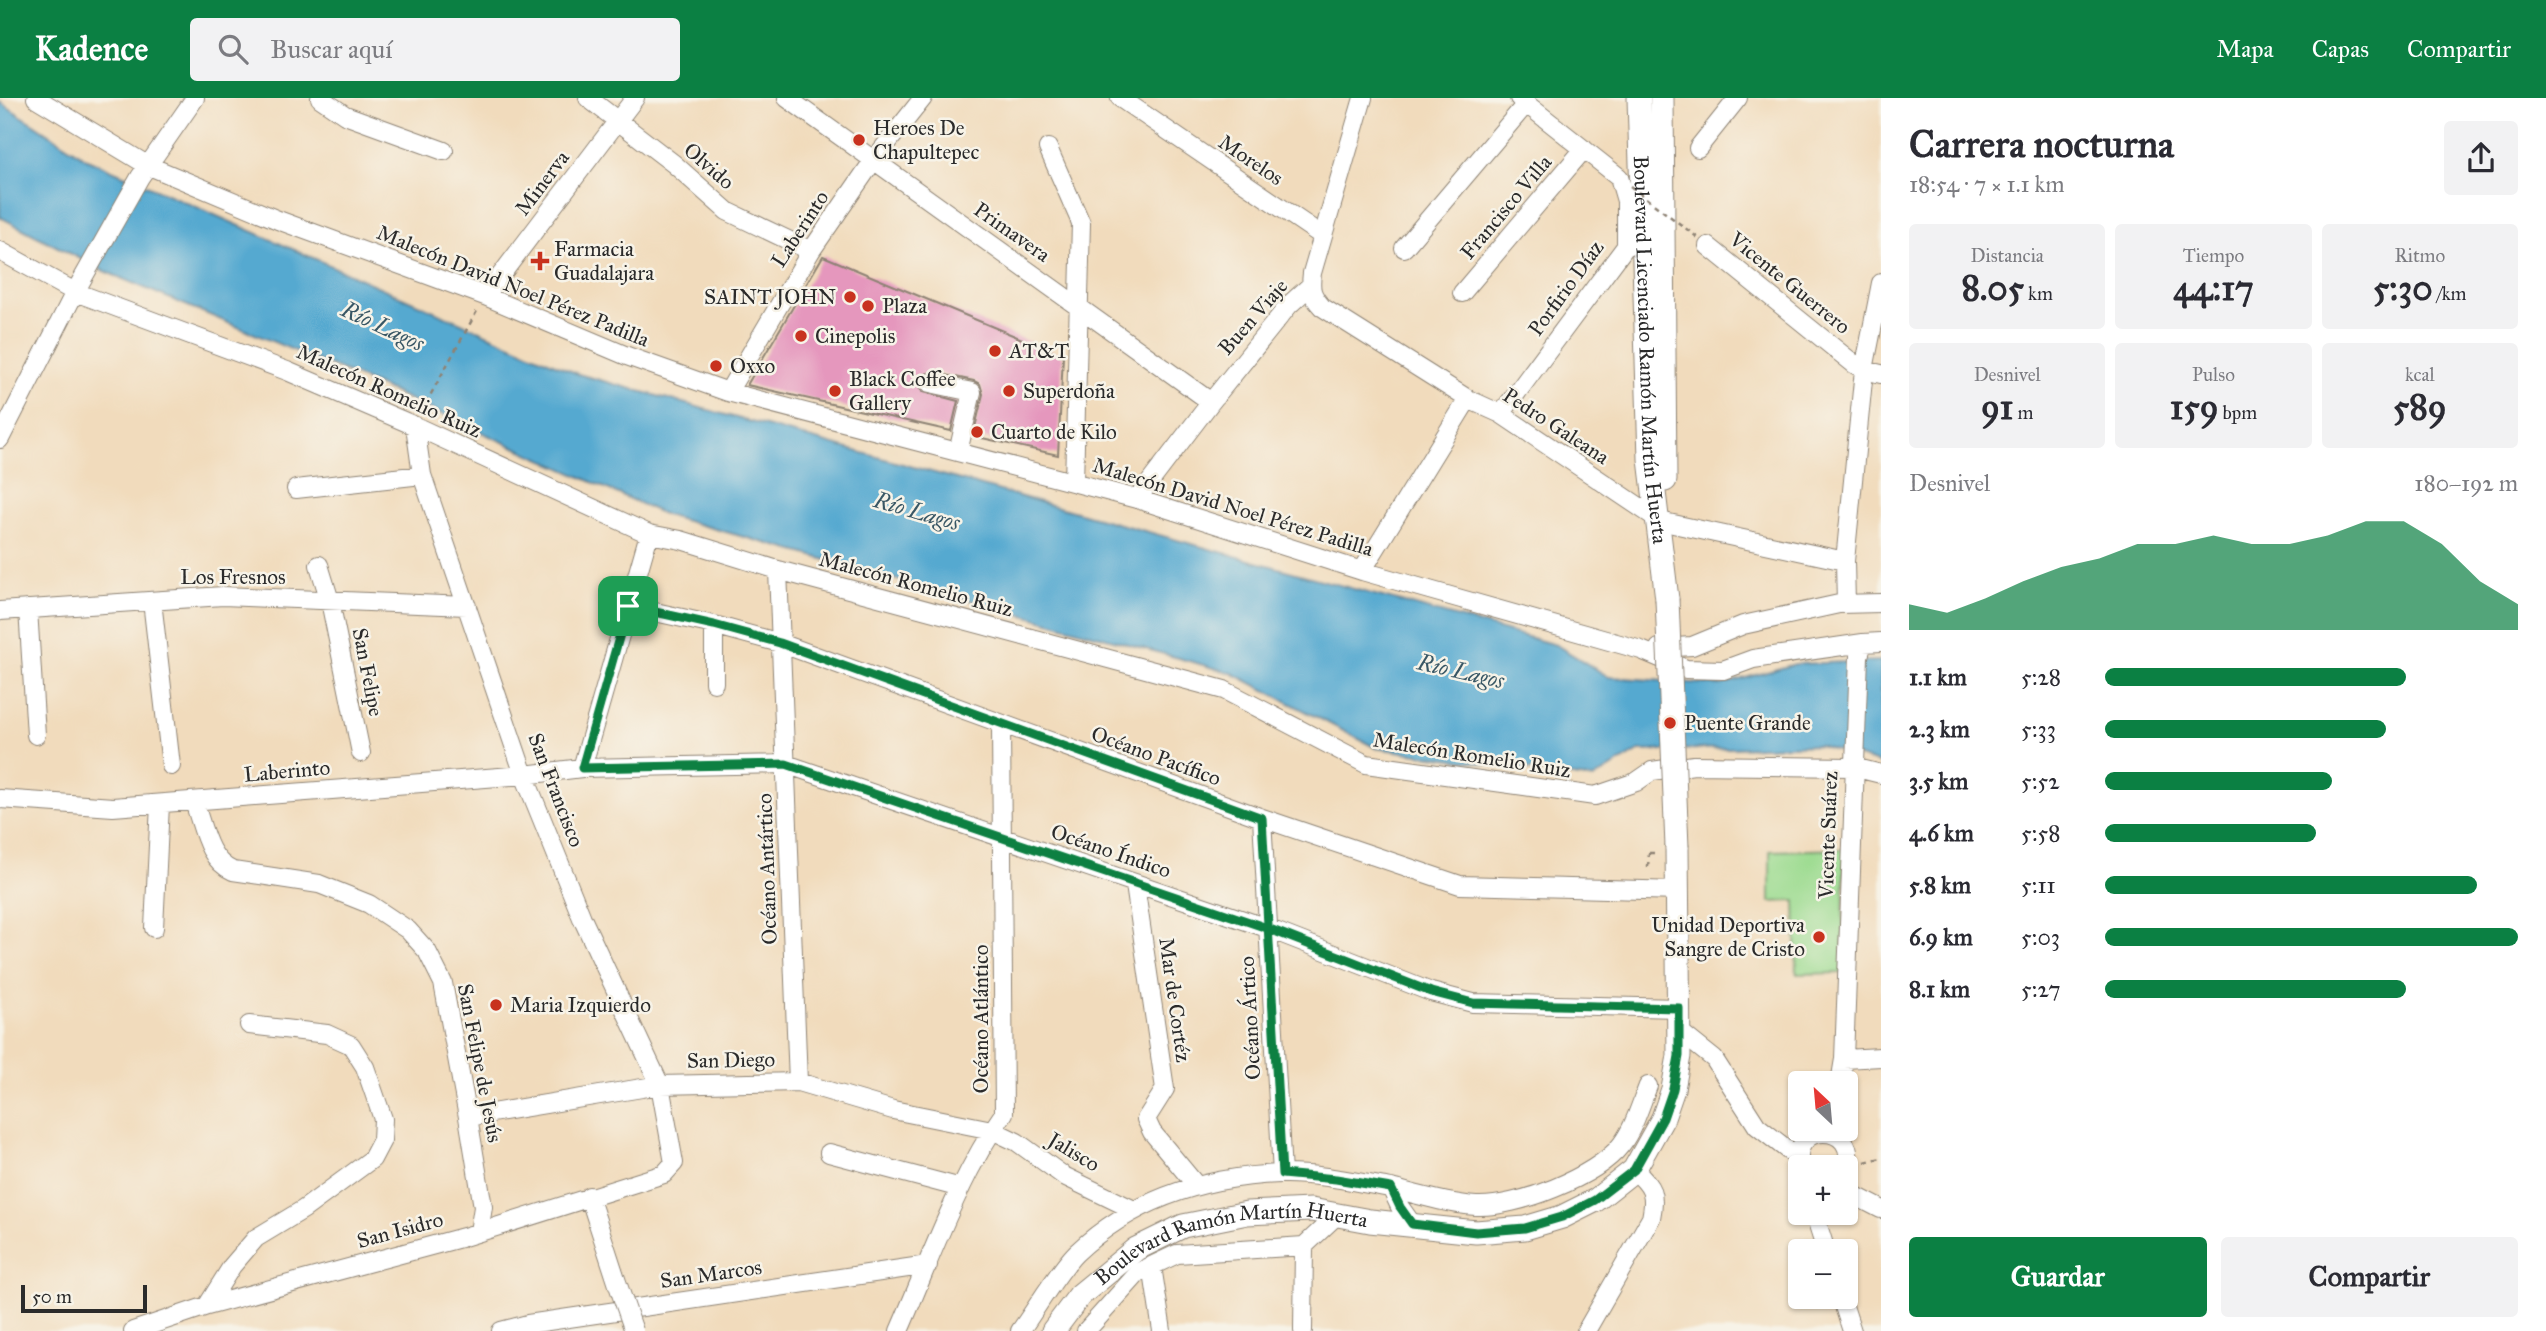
<!DOCTYPE html>
<html lang="es">
<head>
<meta charset="utf-8">
<style>
	body { margin:0; font-family:"IM FELL Great Primer",serif; background:#f2f2f3; color:#2b2b33; height:100vh; display:flex; flex-direction:column; font-size:26px; white-space:nowrap }
	* { box-sizing:border-box; margin:0 }
	p { font-size:23px; color:#7c7c81 }
	.icon { flex:none; width:38px; height:38px; fill:none; stroke:currentColor; stroke-width:2; stroke-linecap:round; stroke-linejoin:round }
	.map { position:relative; flex:1; overflow:hidden }
	.details { display:flex; flex-direction:column; background:#fff; width:665px }
	.details>* { flex:none }
	.needle { width:46px; rotate:334deg }
	.buttons { position:absolute; left:1788px; top:973px; display:grid; gap:14px }
	.buttons a { display:grid; place-items:center; width:70px; height:70px; border-radius:7px; background:#fff; box-shadow:0 2px 5px #0004; font-size:35px }
	.scale { position:absolute; left:21px; bottom:18px; width:126px; box-sizing:border-box; padding-left:7px; border:4px solid #2b2b2b; border-top:0; font-size:19px; line-height:24px; white-space:nowrap; color:#2b2b2b; -webkit-text-stroke:5px #f7f3e8; paint-order:stroke }
	.pin { position:absolute; display:grid; place-items:center; width:60px; height:60px; color:#fff; margin:-30px; border-radius:14px; box-shadow:0 4px 10px #0006 }
	.round { display:grid; place-items:center; flex:none; width:74px; height:74px; border-radius:7px; background:#f2f2f3 }
	.summary { display:flex; align-items:center; justify-content:space-between; height:119px; padding:0 28px }
	h1 { font-size:38px; font-weight:700; line-height:52px }
	.figures { display:grid; grid-template-columns:repeat(3,1fr); gap:10px; height:119px; padding:7px 28px }
	.figures div { display:grid; align-content:center; border-radius:7px; background:#f2f2f3; text-align:center }
	.figures b { font-size:35px; font-weight:700 }
	.figures small { font-size:19px; font-weight:400 }
	.figures p { font-size:19px }
	.chart { height:196px; padding:14px 28px }
	.chart p { display:flex; justify-content:space-between }
	.chart svg { width:100%; height:126px; margin-top:7px; fill:#0b8043; opacity:.7 }
	.button { display:flex; gap:14px; margin-top:auto; padding:14px 28px }
	.button a { flex:1; height:80px; border-radius:7px; background:#0b8043; color:#fff; font-size:28px; font-weight:700; line-height:80px; text-align:center }
	.button a+a { background:#f2f2f3; color:#2b2b33 }
	ul { padding:0 28px; list-style:none; font-size:23px }
	li { display:grid; grid-template-columns:112px 84px 1fr; align-items:center; height:52px }
	li i { height:18px; border-radius:9px; background:#0b8043 }
	header { display:flex; align-items:center; gap:42px; box-sizing:border-box; height:98px; padding:0 35px; background:#0b8043; color:#fff }
	header strong { font-size:33px }
	nav { display:flex; gap:38px; margin-inline-start:auto; font-size:24px }
	.search { width:490px; height:63px; background:#f2f2f3; display:flex; align-items:center; gap:18px; box-sizing:border-box; padding:0 24px; border-radius:7px; color:#7c7c81; font-size:26px }
	main { display:flex; flex:1; min-height:0 }
	.map>svg:first-child { display:block }
	.green { fill:#9cdb90; stroke:#64835e; stroke-width:2 }
	.water { fill:#54a9d0; stroke:#406a7e; stroke-width:2 }
	.building { fill:#e597bd }
	.lines { fill:none; stroke-linecap:round; stroke-linejoin:round }
	.minor-casing { stroke:#8e8374; stroke-width:20 }
	.major-casing { stroke:#8e8374; stroke-width:25 }
	.path { stroke:#8e8374; stroke-width:2.5; stroke-dasharray:5 5; stroke-linecap:butt }
	.minor { stroke:#fff; stroke-width:18 }
	.major { stroke:#fff; stroke-width:23 }
	.minor-bridge-casing { stroke:#8e8374; stroke-width:20; stroke-linecap:butt }
	.major-bridge-casing { stroke:#8e8374; stroke-width:25; stroke-linecap:butt }
	.path-bridge { stroke:#8e8374; stroke-width:2.5; stroke-dasharray:5 5; stroke-linecap:butt }
	.minor-bridge { stroke:#fff; stroke-width:18 }
	.major-bridge { stroke:#fff; stroke-width:23 }
	.route-casing { stroke:#fff; stroke-width:14 }
	.route { stroke:#0b8043; stroke-width:9 }
	.poi-dot { fill:#c8321e; stroke:#f7f3e8; stroke-width:2.5 }
	.labels { text-anchor:middle; dominant-baseline:central; stroke-width:5; stroke-linejoin:round; paint-order:stroke }
	.poi-label { font-size:21px; fill:#2b2b2b; stroke:#f7f3e8; text-anchor:start }
	.street-label { font-size:21px; fill:#2b2b2b; stroke:#f7f3e8 }
	.water-label { font-size:23px; font-style:italic; fill:#395765; stroke:#f7f3e8 }
</style>
</head>
<body>
<header>
<strong>Kadence</strong>
<div class="search"><svg class="icon" aria-label="search" viewBox="0 0 24 24"><circle cx="10" cy="10" r="6"/><path d="M15 15l6 6"/></svg>Buscar aquí</div>
<nav><a>Mapa</a><a>Capas</a><a>Compartir</a></nav>
</header>
<main>
<div class="map">
<svg width="1881" height="1233" viewBox="0 0 1881 1233">
	<rect width="100%" height="100%" fill="#f7f3e8"/>
	<filter id="ink" filterUnits="userSpaceOnUse"><feTurbulence type="fractalNoise" baseFrequency=".0143" numOctaves="2"/><feDisplacementMap in="SourceGraphic" scale="14" xChannelSelector="R" yChannelSelector="G"/><feConvolveMatrix kernelMatrix="1 2 1 2 8 2 1 2 1" color-interpolation-filters="sRGB"/></filter>
	<filter id="wash" filterUnits="userSpaceOnUse"><feTurbulence type="fractalNoise" baseFrequency=".00686" numOctaves="4" result="noise"/><feDisplacementMap in="SourceGraphic" scale="28" xChannelSelector="R" yChannelSelector="G"/><feGaussianBlur stdDeviation="1.57" result="paint"/><feColorMatrix in="noise" values="0 0 0 0 0 0 0 0 0 0 0 0 0 0 0 0 0 1.4 0 .05"/><feComposite in="paint" operator="in"/></filter>
	<g filter="url(#wash)">
		<rect width="100%" height="100%" fill="#f1dbbc"/>
		<!-- green -->
		<path class="green" d="M1845,751L1842,875L1797,876L1795,803L1770,804V753Z"/>
		<!-- water -->
		<path class="water" d="M0,4L87,61L578,276L1556,547L1609,579L1721,587L1795,566L1881,563V666L1819,647L1639,653L1593,681L1376,650L1232,575L665,417L384,290L104,173L0,119Z"/>
		<g id="blocks">
			<!-- building -->
			<path class="building" d="M823,158L1063,258L1058,357L973,338L983,296L980,286L974,283L932,274L922,277L919,282V288L923,294L958,303L951,333L747,287Z"/>
		</g>
	</g>
	<g filter="url(#ink)">
		<use href="#blocks" fill-opacity="0" stroke="#8e8374" stroke-width="2"/>
		<g class="lines">
			<defs>
				<path id="minor" d="M36,0L147,67L278,122L485,198L627,258L728,294L1137,401L1362,473L1641,552L1686,571L1723,572L1753,561L1863,545L1881,544
					M320,0L345,17L444,53
					M588,0L674,66L727,113L811,153
					M787,0L1211,304
					M1120,0L1321,137
					M1363,0L1312,175C1310,191 1311,197 1322,209L1468,301L1501,316L1656,420L1664,424L1845,463
					M1048,50L1081,125L1074,384
					M1698,50L1738,0
					M1708,148L1854,266L1864,272L1881,276
					M1404,150L1526,6
					M0,153L75,194L287,273L415,328L649,436L681,442L778,472L1224,592L1366,666L1595,698L1636,684L1652,673L1694,667L1853,669L1881,676
					M1462,195L1584,51
					M485,198L635,0
					M930,285L972,294L958,354
					M728,294L811,153L873,63L923,0
					M1501,316L1626,148V103L1619,79L1519,0
					M0,341L75,194L140,79L195,0
					M296,391L422,377
					M1137,401L1211,304L1289,207L1310,188
					M319,467L330,503L361,655
					M778,472L798,984
					M1362,473L1468,301
					M152,503L171,668
					M1846,506L1845,463L1864,272L1881,185
					M628,508L714,527L780,545L1262,720L1460,787L1679,793
					M28,511L36,637
					M0,513L223,498L467,508
					M1659,550L1692,548L1743,527L1839,506L1881,505
					M714,585V527
					M582,670L649,436
					M0,701L113,709L524,677L582,670L786,666L1267,830L1431,894L1473,905L1679,910
					M194,704C203,728 207,762 233,773L319,786L369,806L408,832L427,853L443,885L468,1019L483,1109L479,1134
					M1262,720L1282,1076
					M1135,787L1165,991L1146,1021L1152,1034L1196,1087
					M154,830L160,706
					M1679,933L1714,961L1757,1028L1798,1060
					M1844,961L1881,959
					M1840,985L1844,961L1859,558L1863,545
					M468,1019L660,987L798,984L893,1012L992,1032L1017,1044L1064,1078L1134,1112
					M829,1055L961,1090
					M1801,1070C1786,1023 1862,1024 1846,1070
					M1391,1090C1418,1097 1448,1106 1476,1108C1516,1110 1596,1079 1621,1047C1634,1030 1640,1008 1648,988
					M1846,1093L1881,1111
					M589,1098L618,1187
					M1814,1115L1826,1153
					M1152,1168L1162,1233
					M1841,1199L1852,1233
					M207,1208L232,1168L256,1140L304,1111L372,1061L382,1042L383,1021L365,969L351,947L327,936L249,927
					M133,1233L207,1208L464,1139L664,1076L674,1065L660,987L582,820L524,677L422,377L415,328
					M501,1233L528,1226L928,1167
					M899,1233C931,1160 958,1080 1004,1015L1001,626
					M1020,1233C1036,1211 1058,1173 1076,1155C1133,1101 1203,1079 1280,1076C1317,1075 1355,1084 1391,1090L1400,1109L1412,1126
					M1086,1233L1139,1174L1177,1156L1304,1148L1337,1117
					M1303,1233L1304,1148
					M1586,1233L1651,1120C1656,1096 1653,1089 1634,1072"/>
				<g id="major">
					<path id="s1" d="M1639,0L1650,361L1667,501"/>
					<path d="M1662,0L1665,382"/>
					<path id="s2" d="M1053,1233L1080,1197L1136,1151L1183,1128L1247,1115L1311,1112L1370,1123L1476,1134L1525,1130L1562,1119L1596,1102L1634,1072L1663,1020L1673,991L1679,958L1677,749"/>
				</g>
			</defs>
			<!-- minor casing -->
			<use href="#minor" class="minor-casing"/>
			<!-- major casing -->
			<use href="#major" class="major-casing"/>
			<!-- path -->
			<path class="path" d="M421,314L477,213
				M1648,769L1649,755
				M1865,1064L1881,1060"/>
			<!-- minor -->
			<use href="#minor" class="minor"/>
			<!-- major -->
			<use href="#major" class="major"/>
			<defs>
				<path id="minor-bridge" d="M618,1187L634,1233"/>
				<path id="major-bridge" d="M1667,501L1677,749"/>
			</defs>
			<!-- minor-bridge casing -->
			<use href="#minor-bridge" class="minor-bridge-casing"/>
			<!-- major-bridge casing -->
			<use href="#major-bridge" class="major-bridge-casing"/>
			<!-- path-bridge -->
			<path class="path-bridge" d="M1630,88L1701,142
				M1649,755H1659"/>
			<!-- minor-bridge -->
			<use href="#minor-bridge" class="minor-bridge"/>
			<!-- major-bridge -->
			<use href="#major-bridge" class="major-bridge"/>
		</g>
	</g>
	<g class="lines" filter="url(#ink)">
		<defs>
			<path id="route" d="M628,508L714,527L780,545L1262,720L1282,1076L1336,1081L1391,1090L1400,1109L1412,1126L1476,1134L1525,1130L1562,1119L1595,1102L1634,1072L1663,1020L1673,991L1679,958V910L1473,905L1431,894L1267,830L786,666L582,670L628,508"/>
		</defs>
		<!-- route casing -->
		<use href="#route" class="route-casing"/>
		<!-- route -->
		<use href="#route" class="route"/>
	</g>
	<!-- markers -->
	<g class="poi-dot">
		<circle cx="859" cy="42" r="7"/>
		<path d="M536.5 152.5h7v7h7v7h-7v7h-7v-7h-7v-7h7z"/>
		<circle cx="850" cy="199" r="7"/>
		<circle cx="868" cy="208" r="7"/>
		<circle cx="801" cy="238" r="7"/>
		<circle cx="995" cy="253" r="7"/>
		<circle cx="716" cy="268" r="7"/>
		<circle cx="835" cy="293" r="7"/>
		<circle cx="1009" cy="293" r="7"/>
		<circle cx="977" cy="334" r="7"/>
		<circle cx="1670" cy="625" r="7"/>
		<circle cx="1819" cy="839" r="7"/>
		<circle cx="496" cy="907" r="7"/>
	</g>
	<g class="labels">
		<!-- poi labels -->
		<g class="poi-label">
			<text x="873" y="30">Heroes De<tspan x="873" dy="24">Chapultepec</tspan></text>
			<text x="554" y="151">Farmacia<tspan x="554" dy="24">Guadalajara</tspan></text>
			<text x="836" y="199" text-anchor="end">SAINT JOHN</text>
			<text x="882" y="208">Plaza</text>
			<text x="815" y="238">Cinepolis</text>
			<text x="1009" y="253">AT&amp;T</text>
			<text x="730" y="268">Oxxo</text>
			<text x="849" y="281">Black Coffee<tspan x="849" dy="24">Gallery</tspan></text>
			<text x="1023" y="293">Superdoña</text>
			<text x="991" y="334">Cuarto de Kilo</text>
			<text x="1684" y="625">Puente Grande</text>
			<text x="1805" y="827" text-anchor="end">Unidad Deportiva<tspan x="1805" dy="24">Sangre de Cristo</tspan></text>
			<text x="510" y="907">Maria Izquierdo</text>
		</g>
		<!-- street labels -->
		<g class="street-label">
			<text transform="translate(1251 62) rotate(34)">Morelos</text>
			<text transform="translate(709 68) rotate(41)">Olvido</text>
			<text transform="translate(542 85) rotate(-53)">Minerva</text>
			<text transform="translate(1506 109) rotate(-50)">Francisco Villa</text>
			<text transform="translate(800 131) rotate(-57)">Laberinto</text>
			<text transform="translate(1012 134) rotate(35)">Primavera</text>
			<text transform="translate(1790 185) rotate(39)">Vicente Guerrero</text>
			<text transform="translate(513 188) rotate(22)">Malecón David Noel Pérez Padilla</text>
			<text transform="translate(1566 190) rotate(-54)">Porfirio Díaz</text>
			<text transform="translate(1253 219) rotate(-49)">Buen Viaje</text>
			<text stroke="none"><textPath href="#s1" startOffset="252">Boulevard Licenciado Ramón Martín Huerta</textPath></text>
			<text transform="translate(389 293) rotate(24)">Malecón Romelio Ruiz</text>
			<text transform="translate(1556 328) rotate(33)">Pedro Galeana</text>
			<text transform="translate(1233 409) rotate(17)">Malecón David Noel Pérez Padilla</text>
			<text x="233" y="479">Los Fresnos</text>
			<text transform="translate(916 486) rotate(15)">Malecón Romelio Ruiz</text>
			<text transform="translate(368 574) rotate(79)">San Felipe</text>
			<text transform="translate(1472 657) rotate(9)">Malecón Romelio Ruiz</text>
			<text transform="translate(1156 658) rotate(20)">Océano Pacífico</text>
			<text transform="translate(287 673) rotate(-5)">Laberinto</text>
			<text transform="translate(556 692) rotate(69)">San Francisco</text>
			<text transform="translate(1828 737) rotate(-88)">Vicente Suárez</text>
			<text transform="translate(1111 753) rotate(19)">Océano Índico</text>
			<text transform="translate(767 771) rotate(-92)">Océano Antártico</text>
			<text transform="translate(1175 902) rotate(82)">Mar de Cortéz</text>
			<text transform="translate(1250 920) rotate(-93)">Océano Ártico</text>
			<text transform="translate(981 921) rotate(-90)">Océano Atlántico</text>
			<text transform="translate(731 962) rotate(-1)">San Diego</text>
			<text transform="translate(480 965) rotate(79)">San Felipe de Jesús</text>
			<text transform="translate(1074 1054) rotate(31)">Jalisco</text>
			<text transform="translate(400 1132) rotate(-15)">San Isidro</text>
			<text stroke="none"><textPath href="#s2" startOffset="212">Boulevard Ramón Martín Huerta</textPath></text>
			<text transform="translate(711 1176) rotate(-8)">San Marcos</text>
		</g>
		<!-- water labels -->
		<g class="water-label">
			<text transform="translate(383 228) rotate(25)">Río Lagos</text>
			<text transform="translate(917 413) rotate(16)">Río Lagos</text>
			<text transform="translate(1461 573) rotate(13)">Río Lagos</text>
		</g>
	</g>
</svg>
<div class="buttons">
<a><svg class="needle" viewBox="-14 -14 28 28"><path d="M0-13l5 13h-10z" fill="#e53935"/><path d="M0 13l5-13h-10z" fill="#7c7c81"/></svg></a>
<a>+</a>
<a>−</a>
</div>
<div class="scale">50 m</div>
<div class="pin" style="left:628px;top:508px;background:#1e9e55"><svg class="icon" aria-label="arrive" viewBox="0 0 24 24"><path d="M6 21V4h12l-3 4 3 4H6"/></svg></div>
</div>
<section class="details">
<div class="summary"><div><h1>Carrera nocturna</h1><p>18:54 · 7 × 1.1 km</p></div><a class="round"><svg class="icon" aria-label="share" viewBox="0 0 24 24"><path d="M12 15V3M7 8l5-5 5 5M5 13v7h14v-7"/></svg></a></div>
<div class="figures">
<div><p>Distancia</p><b>8.05<small> km</small></b></div>
<div><p>Tiempo</p><b>44:17</b></div>
<div><p>Ritmo</p><b>5:30<small> /km</small></b></div>
</div>
<div class="figures">
<div><p>Desnivel</p><b>91<small> m</small></b></div>
<div><p>Pulso</p><b>159<small> bpm</small></b></div>
<div><p>kcal</p><b>589</b></div>
</div>
<div class="chart"><p><span>Desnivel</span>180–192 m</p>
<svg viewBox="0 0 160 44" preserveAspectRatio="none"><path d="M0 44V35L10 38L20 33L30 27L40 22L50 19L60 14L70 14L80 11L90 14L100 14L110 11L120 6L130 6L140 14L150 27L160 35V44z"/></svg>
</div>
<ul>
<li><b>1.1 km</b>5:28<i style="width:73%"></i></li>
<li><b>2.3 km</b>5:33<i style="width:68%"></i></li>
<li><b>3.5 km</b>5:52<i style="width:55%"></i></li>
<li><b>4.6 km</b>5:58<i style="width:51%"></i></li>
<li><b>5.8 km</b>5:11<i style="width:90%"></i></li>
<li><b>6.9 km</b>5:03<i style="width:100%"></i></li>
<li><b>8.1 km</b>5:27<i style="width:73%"></i></li>
</ul>
<div class="button"><a>Guardar</a><a>Compartir</a></div>
</section>
</main>
</body>
</html>
